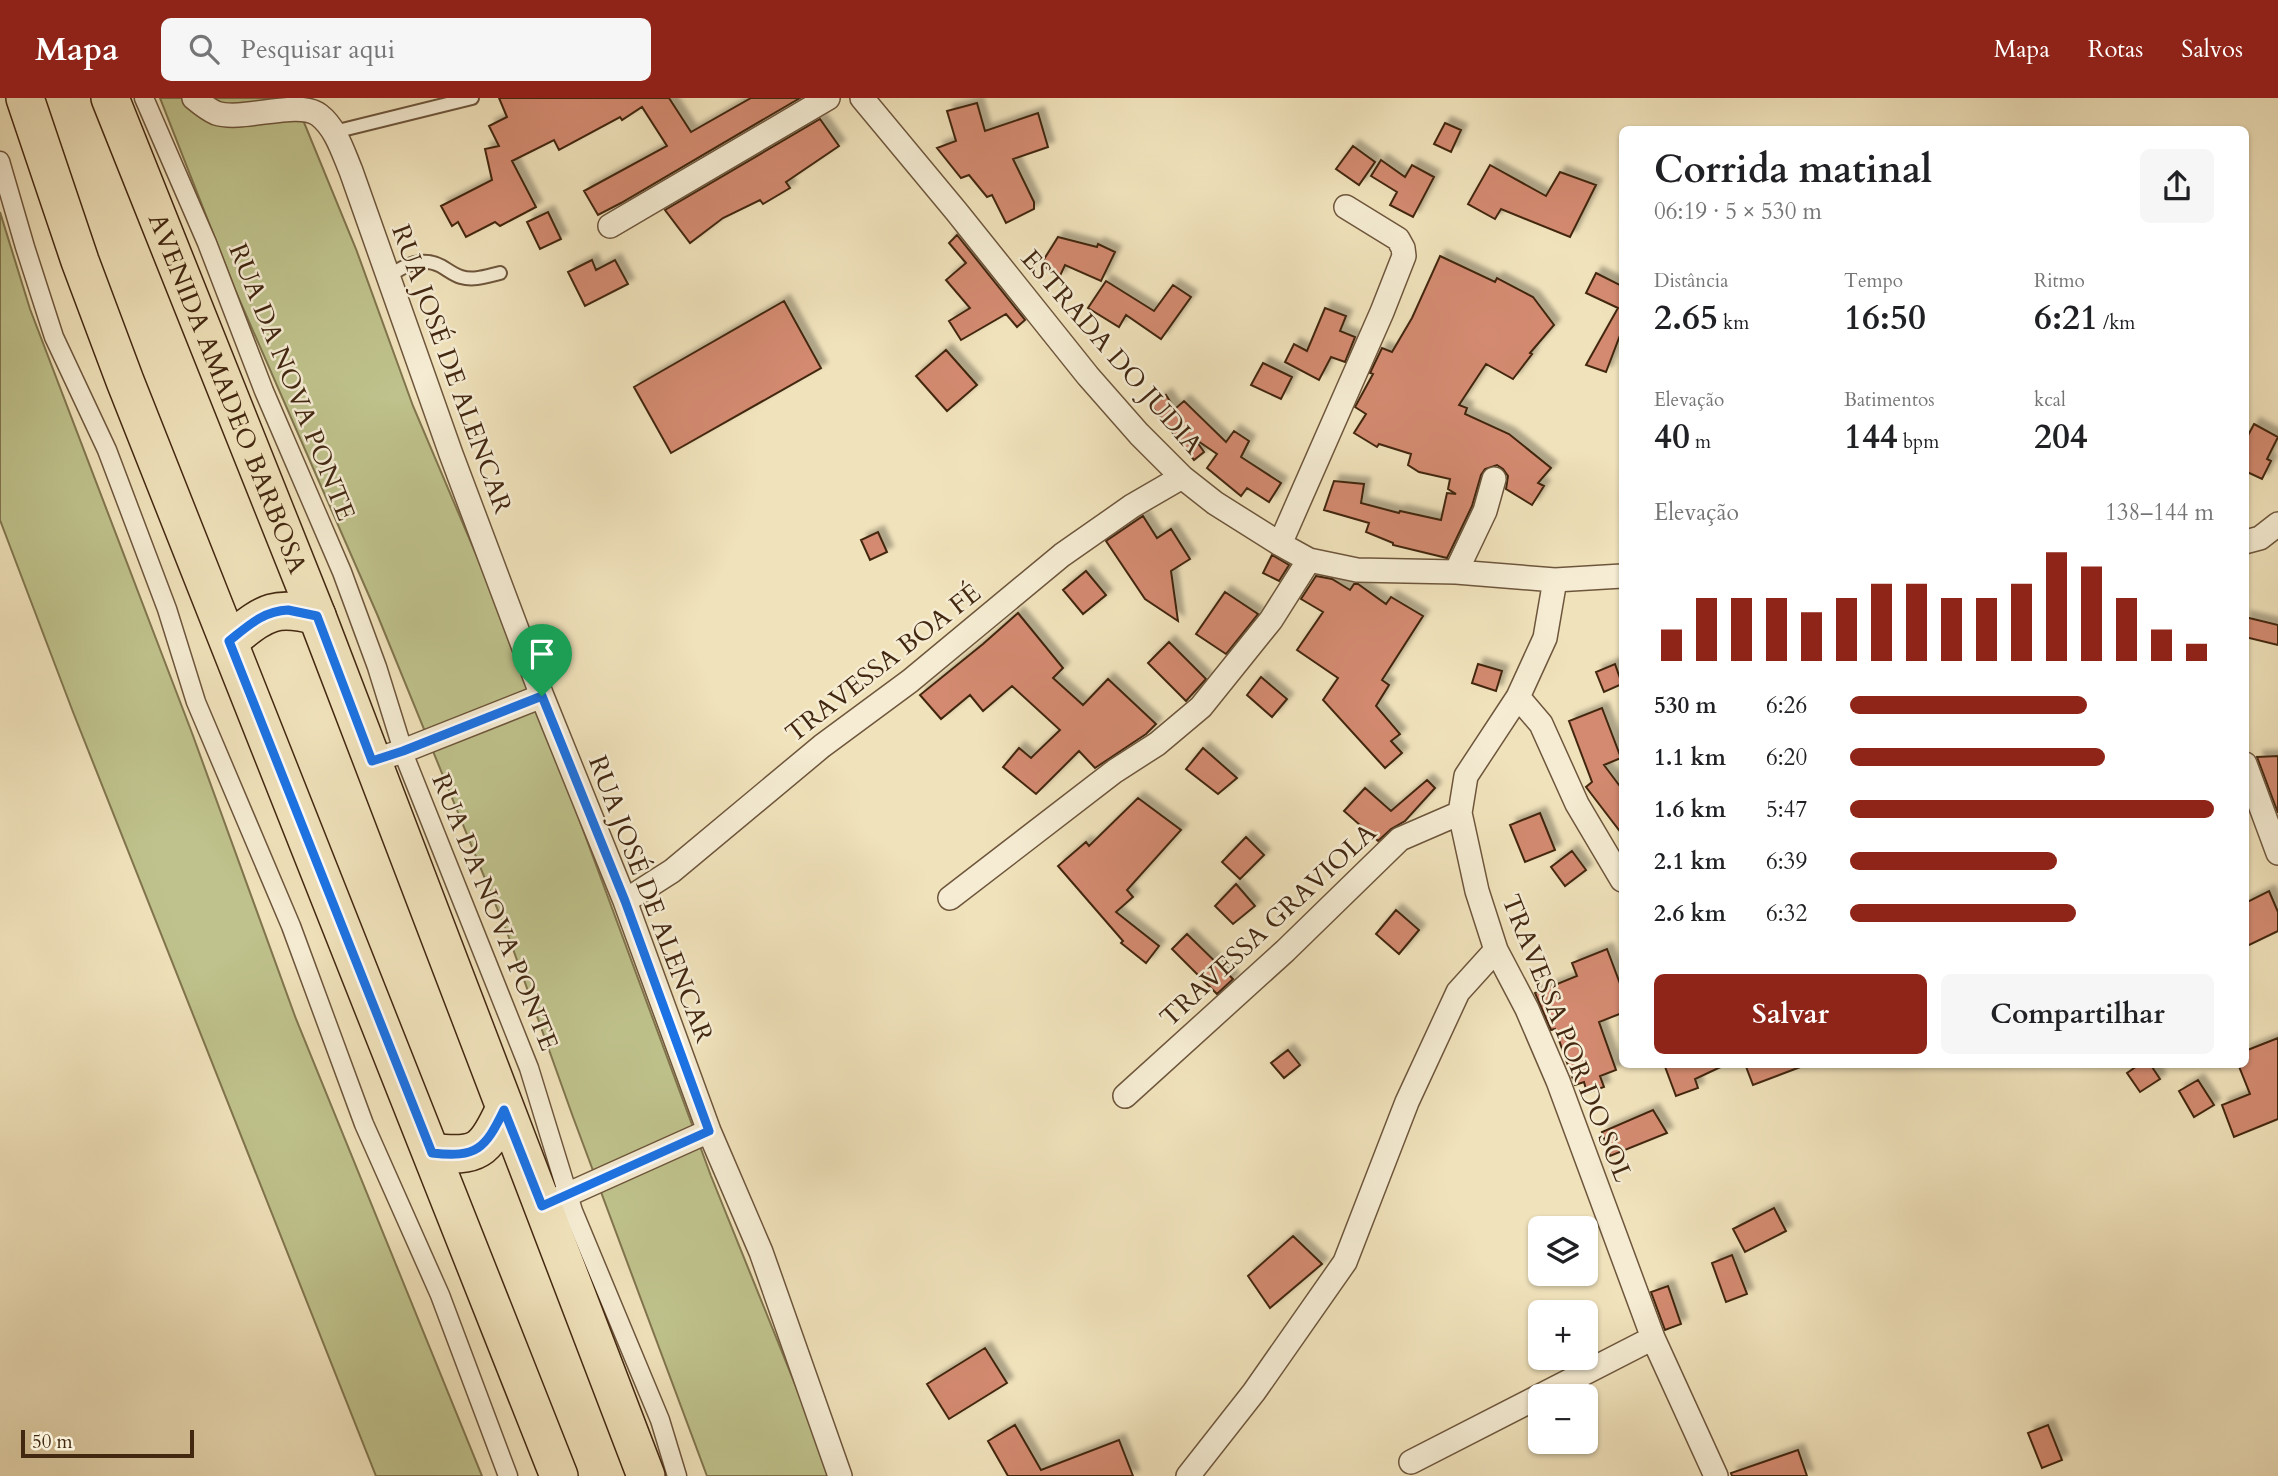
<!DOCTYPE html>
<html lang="pt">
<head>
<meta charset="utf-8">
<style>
	body { margin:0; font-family:Cardo,serif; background:#f6f6f6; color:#202124; height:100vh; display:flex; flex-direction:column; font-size:26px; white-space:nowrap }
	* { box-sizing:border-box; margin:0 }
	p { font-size:23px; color:#757577 }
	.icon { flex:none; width:38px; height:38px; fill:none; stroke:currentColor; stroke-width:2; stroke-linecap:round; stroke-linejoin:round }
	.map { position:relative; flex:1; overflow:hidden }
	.sheet { position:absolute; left:1619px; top:28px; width:630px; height:942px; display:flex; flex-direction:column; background:#fff; border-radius:10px; box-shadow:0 2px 5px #0004 }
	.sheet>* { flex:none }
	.fabs { position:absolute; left:1528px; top:1118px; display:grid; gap:14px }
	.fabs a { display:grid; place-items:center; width:70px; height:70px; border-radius:10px; background:#fff; box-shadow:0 2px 5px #0004; font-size:35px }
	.scale { position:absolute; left:21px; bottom:18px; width:173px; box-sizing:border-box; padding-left:7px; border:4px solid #432811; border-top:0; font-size:19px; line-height:24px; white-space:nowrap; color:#432811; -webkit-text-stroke:5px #f5ecd3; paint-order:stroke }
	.pin { position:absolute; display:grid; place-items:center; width:60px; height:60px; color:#fff; margin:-72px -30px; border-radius:50% 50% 50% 0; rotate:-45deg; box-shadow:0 0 7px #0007 }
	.pin .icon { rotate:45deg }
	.round { display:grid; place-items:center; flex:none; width:74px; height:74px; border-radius:10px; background:#f6f6f6 }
	.headline { display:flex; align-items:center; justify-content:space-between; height:119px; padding:0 35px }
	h1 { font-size:38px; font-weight:800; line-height:52px }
	.figures { display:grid; grid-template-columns:repeat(3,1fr); gap:10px; height:119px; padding:7px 35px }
	.figures div { display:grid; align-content:center }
	.figures b { font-size:35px; font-weight:800 }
	.figures small { font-size:19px; font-weight:400 }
	.figures p { font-size:19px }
	.chart { height:196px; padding:14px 35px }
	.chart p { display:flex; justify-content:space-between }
	.chart svg { width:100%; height:126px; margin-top:7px; stroke:#8f2418; stroke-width:6 }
	.button { display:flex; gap:14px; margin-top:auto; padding:14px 35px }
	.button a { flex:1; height:80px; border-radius:10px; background:#8f2418; color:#fff; font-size:28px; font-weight:800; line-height:80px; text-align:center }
	.button a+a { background:#f6f6f6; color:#202124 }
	ul { padding:0 35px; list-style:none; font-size:23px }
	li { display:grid; grid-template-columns:112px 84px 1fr; align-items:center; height:52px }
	li i { height:18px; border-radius:9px; background:#8f2418 }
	header { display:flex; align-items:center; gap:42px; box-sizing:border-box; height:98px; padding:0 35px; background:#8f2418; color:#fff }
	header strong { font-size:33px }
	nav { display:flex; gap:38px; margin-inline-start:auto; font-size:24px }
	.search { width:490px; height:63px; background:#f6f6f6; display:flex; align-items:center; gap:18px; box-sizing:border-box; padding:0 24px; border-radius:10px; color:#757577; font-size:26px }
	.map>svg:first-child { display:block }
	.green { fill:#bfc28c; stroke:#81754e; stroke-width:2 }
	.building { fill:#d38a70; stroke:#432811; stroke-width:2; filter:url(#shadow) }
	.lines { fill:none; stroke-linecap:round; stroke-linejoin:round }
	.service-casing { stroke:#6e563c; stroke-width:16 }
	.pedestrian-casing { stroke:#6e563c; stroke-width:21 }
	.minor-casing { stroke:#6e563c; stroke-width:26 }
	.primary-casing { stroke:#432811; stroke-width:40 }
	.service { stroke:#f5ecd3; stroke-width:12 }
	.pedestrian { stroke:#f5ecd3; stroke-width:18 }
	.minor { stroke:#f5ecd3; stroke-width:23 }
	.primary { stroke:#f0e2bb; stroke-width:37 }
	.route-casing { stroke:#fff; stroke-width:14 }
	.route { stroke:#1a73e8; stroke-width:9 }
	.labels { text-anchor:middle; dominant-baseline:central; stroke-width:5; stroke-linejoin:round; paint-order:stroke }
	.street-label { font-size:26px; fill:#432811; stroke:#f5ecd3 }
</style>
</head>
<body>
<header>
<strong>Mapa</strong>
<div class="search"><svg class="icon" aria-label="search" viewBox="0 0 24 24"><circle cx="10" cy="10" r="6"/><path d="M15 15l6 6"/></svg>Pesquisar aqui</div>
<nav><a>Mapa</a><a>Rotas</a><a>Salvos</a></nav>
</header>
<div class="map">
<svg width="2278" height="1378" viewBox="0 0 2278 1378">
	<defs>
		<filter id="shadow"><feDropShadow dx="6" dy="-6" stdDeviation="2" flood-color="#0004"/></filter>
	</defs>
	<rect width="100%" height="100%" fill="#f0e2bb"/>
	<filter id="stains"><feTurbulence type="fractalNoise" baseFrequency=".00286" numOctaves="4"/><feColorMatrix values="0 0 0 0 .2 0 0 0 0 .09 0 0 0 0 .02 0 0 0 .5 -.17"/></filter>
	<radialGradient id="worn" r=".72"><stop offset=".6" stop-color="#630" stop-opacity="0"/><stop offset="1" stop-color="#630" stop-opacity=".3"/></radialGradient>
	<!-- green -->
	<path class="green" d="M160,0H294L356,151L413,308L517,553L711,1078L832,1378H707L573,1019L508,837L377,516L236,194Z
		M0,114L30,211L192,635L296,921L482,1378H376L73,614L0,422Z"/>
	<!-- building -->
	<path class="building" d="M499,0H669L691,34L751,0H800L621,105L598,117L584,93L667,48L642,9L622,22L620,19L559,52L554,42L512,63L536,109L500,128L495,124L466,139L458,124L452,128L441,108L492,82L485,51L499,48L489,28L507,19Z
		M977,5L985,33L1038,15L1048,49L1013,61L1034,104V111L1006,125L992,97L987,99L969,77L961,80L937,50L956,43L947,13Z
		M820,21L839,48L786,84L790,90L763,106L760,102L723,120L690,145L665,112Z
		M1445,25L1461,32L1451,54L1434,46Z
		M1353,48L1375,64L1359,87L1336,71Z
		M1381,62L1405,79L1412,67L1434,79L1413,119L1390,107L1397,94L1371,78Z
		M1490,67L1546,98L1560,74L1596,87L1570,139L1501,111L1495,121L1468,106Z
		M548,114L561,141L540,151L527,124Z
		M957,137L1025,222L1017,229L1006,216L961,242L949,223L970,210L946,182L966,165L949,145Z
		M1058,139L1097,149L1098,146L1115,154L1101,183L1065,167L1059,180L1041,166Z
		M1440,158L1495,184L1497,180L1533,199L1554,227L1530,255L1532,256L1513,281L1486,266L1459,307L1467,310L1465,316L1509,336L1551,370L1538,385L1544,388L1532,407L1506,391L1508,378L1503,371L1497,367L1485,371L1481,377L1472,408L1447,460L1393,447V445L1366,434L1369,425L1324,412L1334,383L1364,386L1361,405L1399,415L1400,413L1441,422L1447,395L1456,396L1448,391L1450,381L1419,374L1408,367L1411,356L1379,346L1377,349L1354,335L1366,316L1355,309L1373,276L1370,275L1382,250L1392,254L1412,220Z
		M592,162L596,172L615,162L628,186L585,208L568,174Z
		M1596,175L1622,188V232L1606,274L1586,267L1618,210L1586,195Z
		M1106,183L1154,213L1173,187L1191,199L1161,241L1126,217L1119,229L1088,210Z
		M784,203L821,270L671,355L634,289Z
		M1325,210L1346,218L1340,233L1355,239L1345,264L1331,259L1319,282L1285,264L1294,246L1307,253Z
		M946,252L977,287L947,313L916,278Z
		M1263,265L1292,279L1281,301L1251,287Z
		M1166,297L1175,311L1184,303L1226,344L1234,333L1249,343L1241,359L1281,385L1269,404L1247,390L1241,398L1207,370L1217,356L1195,341L1204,354L1194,362L1151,307Z
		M2254,326L2278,339L2267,361L2271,363L2262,381L2245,373V343Z
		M1143,418L1157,440L1171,431L1190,461L1171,473L1178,523L1145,501L1106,443Z
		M878,434L887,454L870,462L861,442Z
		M1272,457L1289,467L1279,483L1263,475Z
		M1086,473L1106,497L1083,516L1063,492Z
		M1316,478L1332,481L1350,492L1354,486H1358L1386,506L1391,499L1423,518L1382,582L1389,587L1376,608L1400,636L1391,643L1402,655L1385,670L1323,602L1338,580L1297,552L1323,514L1301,501Z
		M1225,494L1258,516L1226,556L1196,536Z
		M1018,515L1063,570L1053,580L1083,607L1108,581L1156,626L1146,636L1095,670L1079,653L1036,696L1003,669L1019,650L1031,660L1060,632L1012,588L983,613L970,597L941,621L920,597L983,546Z
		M2245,519L2278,527V547L2245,539Z
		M1169,544L1206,581L1186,603L1148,565Z
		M1478,566L1502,573L1496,593L1472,585Z
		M1615,566L1622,586L1604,594L1596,574Z
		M1261,579L1287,601L1272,619L1247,597Z
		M1602,610L1621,660L1604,667L1622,691V736L1586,689L1592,684L1569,623Z
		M1203,650L1237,680L1218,696L1186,671Z
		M2278,658V715L2257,659Z
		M1427,682L1435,690L1405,723L1391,731L1378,743L1344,713L1365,690L1391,713Z
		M1138,700L1181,732L1127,792L1133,799L1116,814L1159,848L1146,865L1121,845L1123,843L1058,768L1086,744L1089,748Z
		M1540,715L1555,752L1525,764L1510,727Z
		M1246,739L1264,757L1240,781L1222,764Z
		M1572,753L1586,772L1565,788L1551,769Z
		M1236,786L1255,808L1233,826L1215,808Z
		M2269,793L2278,814V833L2245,849V805Z
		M1396,812L1419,832L1399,856L1376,836Z
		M1187,836L1233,881L1217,896L1172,851Z
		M1607,851L1622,891V915L1599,924L1616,972L1600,978L1604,989L1587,995L1584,984L1575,987L1555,931L1551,932L1535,895L1577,878L1572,865Z
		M2278,940V1021L2234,1039L2222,1007L2250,996L2238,966H2245V953Z
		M1288,952L1300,967L1284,980L1271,965Z
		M1664,966H1727L1695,981L1698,990L1676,998Z
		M1745,966H1803V968L1753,987Z
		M2140,966H2150L2160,981L2140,994L2127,975Z
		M2198,982L2214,1007L2194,1019L2179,993Z
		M1653,1012L1667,1035L1610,1058L1602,1034Z
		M1774,1110L1786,1133L1745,1154L1733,1131Z
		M1293,1138L1322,1166L1270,1210L1248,1178Z
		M1732,1157L1747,1196L1726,1204L1712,1165Z
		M1668,1188L1681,1226L1665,1232L1651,1194Z
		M985,1250L1007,1285L949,1321L927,1286Z
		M1015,1327L1041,1372L1119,1342L1133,1378H1008L988,1343Z
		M2048,1327L2062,1362L2042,1370L2028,1335Z
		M1798,1352L1807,1378H1732L1731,1375Z"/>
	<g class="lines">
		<defs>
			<path id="service" d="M334,34L472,0
				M389,178C405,167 422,158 441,168C448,172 454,177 461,179C474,183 487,178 500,175"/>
			<path id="pedestrian" d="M144,0L207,145L264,293L342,474L377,569L406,662L529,970L573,1113L660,1322L677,1378
				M0,63L25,149L54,239L107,352L167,511L196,604L291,828L364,1026L440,1197L508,1378"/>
			<path id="minor" d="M194,0C200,5 209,12 216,15C243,24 298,1 319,17C336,30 343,54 351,73L451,356L542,598L625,803L709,1033L761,1154L840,1378
				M862,0L956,113L1088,278L1139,336L1182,379L1215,405L1280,446L1309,462L1357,472L1456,474L1555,482L1622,478
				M610,128L828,0
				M2245,444L2260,440L2278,426
				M1280,446L1382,214L1404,158L1403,150L1398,141L1346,109
				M1456,474L1485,413L1494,381
				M1555,482L1545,540L1518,599L1466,678L1460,715L1477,793L1496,852L1527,911L1558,983L1653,1240L1716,1378
				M1518,599L1541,626L1577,706L1622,782
				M372,663L403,653L542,598
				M2245,666L2278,755
				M950,800L1115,673L1157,646L1201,609L1271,522L1309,462
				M625,803L672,773L822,648L910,583L1062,457L1132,408L1182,379
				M1125,998L1285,853L1400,741L1460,715
				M542,1108L709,1033
				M1411,1364L1653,1240
				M1188,1378L1254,1294L1345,1164L1407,1004L1458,894L1496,852"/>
			<g id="primary">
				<path d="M25,0L80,163L125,283L559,1378"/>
				<path id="s1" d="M110,0L317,518L646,1378"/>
				<path d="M229,543C264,516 272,506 317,518"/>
				<path d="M432,1054C478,1060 485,1053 504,1012"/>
			</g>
		</defs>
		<!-- service casing -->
		<use href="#service" class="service-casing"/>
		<!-- pedestrian casing -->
		<use href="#pedestrian" class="pedestrian-casing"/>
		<!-- minor casing -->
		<use href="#minor" class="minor-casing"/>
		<!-- primary casing -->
		<use href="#primary" class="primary-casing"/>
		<!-- service -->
		<use href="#service" class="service"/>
		<!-- pedestrian -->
		<use href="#pedestrian" class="pedestrian"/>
		<!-- minor -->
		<use href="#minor" class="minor"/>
		<!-- primary -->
		<use href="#primary" class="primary"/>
	</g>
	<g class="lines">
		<defs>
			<path id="route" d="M288,512L317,518L372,663L403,653L542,598L625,803L709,1033L542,1108L504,1012C485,1051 477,1060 432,1055L229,543C248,528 263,513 288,512Z"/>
		</defs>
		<!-- route casing -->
		<use href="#route" class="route-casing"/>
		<!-- route -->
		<use href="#route" class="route"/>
	</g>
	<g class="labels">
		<!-- street labels -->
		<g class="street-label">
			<text transform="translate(1112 254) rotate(49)">ESTRADA DO JUDIA</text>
			<text transform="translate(452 271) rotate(70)">RUA JOSÉ DE ALENCAR</text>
			<text transform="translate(292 284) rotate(68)">RUA DA NOVA PONTE</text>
			<text stroke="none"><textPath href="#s1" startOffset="318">AVENIDA AMADEO BARBOSA</textPath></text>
			<text transform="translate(883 565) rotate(-38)">TRAVESSA BOA FÉ</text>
			<text transform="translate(651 801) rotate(69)">RUA JOSÉ DE ALENCAR</text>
			<text transform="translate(495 814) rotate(68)">RUA DA NOVA PONTE</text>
			<text transform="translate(1268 827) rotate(-43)">TRAVESSA GRAVIOLA</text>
			<text transform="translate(1567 940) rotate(68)">TRAVESSA POR DO SOL</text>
		</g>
	</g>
	<rect width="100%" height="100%" filter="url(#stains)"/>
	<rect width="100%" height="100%" fill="url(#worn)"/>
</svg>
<div class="fabs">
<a><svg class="icon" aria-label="layers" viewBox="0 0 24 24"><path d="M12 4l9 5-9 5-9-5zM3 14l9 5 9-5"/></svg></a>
<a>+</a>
<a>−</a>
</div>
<div class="scale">50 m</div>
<div class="pin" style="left:542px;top:598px;background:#1e9e55"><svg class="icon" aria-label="arrive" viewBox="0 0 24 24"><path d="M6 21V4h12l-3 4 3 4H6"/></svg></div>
<section class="sheet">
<div class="headline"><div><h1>Corrida matinal</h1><p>06:19 · 5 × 530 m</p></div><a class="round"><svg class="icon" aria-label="share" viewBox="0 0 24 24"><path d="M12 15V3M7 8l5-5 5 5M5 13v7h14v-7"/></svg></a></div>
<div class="figures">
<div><p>Distância</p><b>2.65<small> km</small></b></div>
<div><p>Tempo</p><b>16:50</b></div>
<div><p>Ritmo</p><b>6:21<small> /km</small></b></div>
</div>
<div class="figures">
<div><p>Elevação</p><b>40<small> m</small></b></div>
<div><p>Batimentos</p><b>144<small> bpm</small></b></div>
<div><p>kcal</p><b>204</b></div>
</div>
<div class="chart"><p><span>Elevação</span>138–144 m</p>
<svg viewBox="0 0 160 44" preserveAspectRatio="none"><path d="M5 44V33M15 44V22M25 44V22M35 44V22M45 44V27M55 44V22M65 44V17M75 44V17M85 44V22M95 44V22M105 44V17M115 44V6M125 44V11M135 44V22M145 44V33M155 44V38"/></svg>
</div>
<ul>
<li><b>530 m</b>6:26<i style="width:65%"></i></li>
<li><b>1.1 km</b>6:20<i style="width:70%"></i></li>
<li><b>1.6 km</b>5:47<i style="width:100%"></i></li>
<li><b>2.1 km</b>6:39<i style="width:57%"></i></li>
<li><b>2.6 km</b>6:32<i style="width:62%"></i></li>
</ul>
<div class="button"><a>Salvar</a><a>Compartilhar</a></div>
</section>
</div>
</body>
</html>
